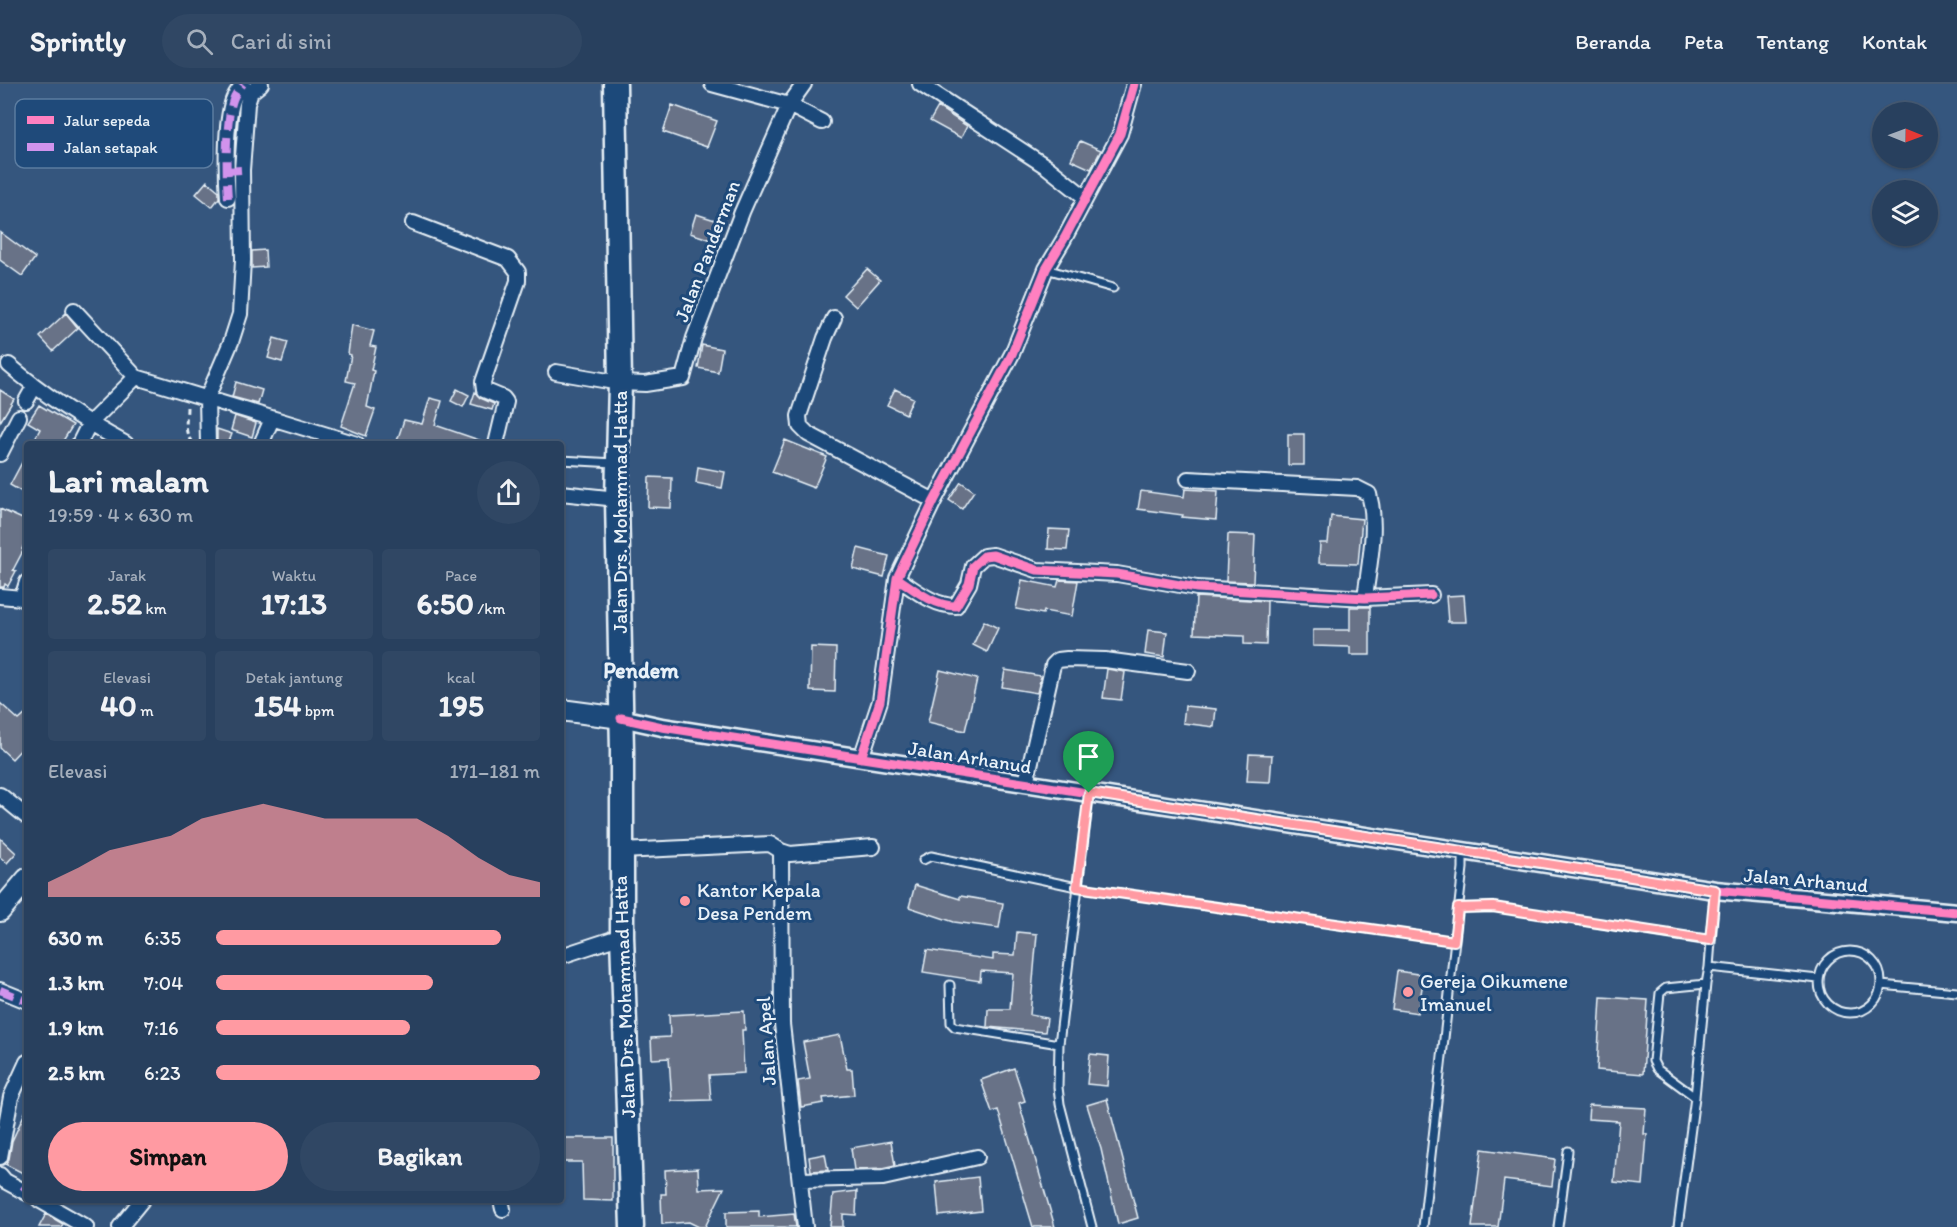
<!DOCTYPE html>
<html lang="id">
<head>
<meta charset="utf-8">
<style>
	body { margin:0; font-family:Itim,sans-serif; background:#304764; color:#f1f3f6; height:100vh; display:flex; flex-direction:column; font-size:22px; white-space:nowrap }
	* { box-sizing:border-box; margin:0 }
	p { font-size:20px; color:#a5afbc }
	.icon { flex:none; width:33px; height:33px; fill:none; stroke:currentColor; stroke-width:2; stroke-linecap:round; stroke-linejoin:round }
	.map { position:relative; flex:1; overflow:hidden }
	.details { position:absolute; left:24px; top:357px; width:540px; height:762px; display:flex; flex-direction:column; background:#28405e; border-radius:6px; box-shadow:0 2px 4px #0004,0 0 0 2px #445973 }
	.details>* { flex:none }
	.needle { width:39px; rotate:91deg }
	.fabs { position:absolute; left:1872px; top:18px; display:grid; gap:12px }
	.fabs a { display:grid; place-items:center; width:66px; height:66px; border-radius:50%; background:#28405e; box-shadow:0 2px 4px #0004,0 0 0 2px #445973; font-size:30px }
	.pin { position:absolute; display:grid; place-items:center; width:51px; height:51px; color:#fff; margin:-62px -26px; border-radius:50% 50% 50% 0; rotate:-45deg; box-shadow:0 0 6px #0007 }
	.pin .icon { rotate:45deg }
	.round { display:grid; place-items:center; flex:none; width:63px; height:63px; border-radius:32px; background:#304764 }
	.head { display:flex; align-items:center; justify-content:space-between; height:102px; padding:0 24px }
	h1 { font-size:33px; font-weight:700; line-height:45px }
	.stats { display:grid; grid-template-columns:repeat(3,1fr); gap:9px; height:102px; padding:6px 24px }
	.stats div { display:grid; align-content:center; border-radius:6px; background:#304764; text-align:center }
	.stats b { font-size:30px; font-weight:700 }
	.stats small { font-size:16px; font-weight:400 }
	.stats p { font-size:16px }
	.chart { height:168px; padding:12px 24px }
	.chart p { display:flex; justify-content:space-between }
	.chart svg { width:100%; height:108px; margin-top:6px; fill:#ff9aa2; opacity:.7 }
	.primary-button { display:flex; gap:12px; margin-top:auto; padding:12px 24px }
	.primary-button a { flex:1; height:69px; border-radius:36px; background:#ff9aa2; color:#111; font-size:24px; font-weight:700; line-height:69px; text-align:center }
	.primary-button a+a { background:#304764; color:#f1f3f6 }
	ul { padding:0 24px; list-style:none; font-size:20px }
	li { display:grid; grid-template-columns:96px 72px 1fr; align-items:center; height:45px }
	li i { height:15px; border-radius:8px; background:#ff9aa2 }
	header { display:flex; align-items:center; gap:36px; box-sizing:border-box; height:84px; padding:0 30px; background:#28405e; border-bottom:2px solid #445973 }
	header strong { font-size:28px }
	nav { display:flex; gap:33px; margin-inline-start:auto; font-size:21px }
	.search { width:420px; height:54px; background:#304764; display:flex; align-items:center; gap:15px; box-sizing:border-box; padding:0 21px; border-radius:33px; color:#a5afbc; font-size:22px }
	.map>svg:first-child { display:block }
	.building { fill:#677287; stroke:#e8f1f8; stroke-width:1.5 }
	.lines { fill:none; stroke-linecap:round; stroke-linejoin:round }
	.service-casing { stroke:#e8f1f8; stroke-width:11 }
	.minor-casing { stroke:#e8f1f8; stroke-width:18 }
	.tertiary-casing { stroke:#e8f1f8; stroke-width:21 }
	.secondary-casing { stroke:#e8f1f8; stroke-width:24 }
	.primary-casing { stroke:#e8f1f8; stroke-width:27 }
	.path { stroke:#e8f1f8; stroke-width:3; stroke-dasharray:6 4.5; stroke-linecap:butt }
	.service { stroke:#1f4a7a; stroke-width:7 }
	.minor { stroke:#1f4a7a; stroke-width:14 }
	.tertiary { stroke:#1f4a7a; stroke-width:16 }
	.secondary { stroke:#1f4a7a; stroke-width:20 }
	.primary { stroke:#1f4a7a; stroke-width:22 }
	.quiet { stroke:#d193ec; stroke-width:8; stroke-dasharray:15 8; stroke-linecap:butt }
	.cycleway-casing { stroke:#1f4a7a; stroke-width:13 }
	.cycleway { stroke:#ff80c0; stroke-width:9 }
	.route-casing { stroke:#fff; stroke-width:12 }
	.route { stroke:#ff9aa2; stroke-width:8 }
	.poi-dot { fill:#ff9aa2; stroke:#1f4a7a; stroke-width:2 }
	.labels { text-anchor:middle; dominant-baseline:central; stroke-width:6; stroke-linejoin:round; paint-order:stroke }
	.street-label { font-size:20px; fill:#e8f1f8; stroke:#1f4a7a }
	.poi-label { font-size:20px; fill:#e8f1f8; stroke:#1f4a7a; text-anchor:start }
	.quarter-label { font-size:22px; font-weight:bold; fill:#e8f1f8; stroke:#1f4a7a }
	.key { fill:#1f4a7a; stroke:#5b7ca0; stroke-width:1.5 }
	.key-label { font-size:16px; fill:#e8f1f8 }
</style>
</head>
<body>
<header>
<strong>Sprintly</strong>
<div class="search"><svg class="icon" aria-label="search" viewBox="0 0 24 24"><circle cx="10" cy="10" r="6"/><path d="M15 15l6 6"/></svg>Cari di sini</div>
<nav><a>Beranda</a><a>Peta</a><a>Tentang</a><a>Kontak</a></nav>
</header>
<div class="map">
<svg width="1957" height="1143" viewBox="0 0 1957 1143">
	<rect width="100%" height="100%" fill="#35567e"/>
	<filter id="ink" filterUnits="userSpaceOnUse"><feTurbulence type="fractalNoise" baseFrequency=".0167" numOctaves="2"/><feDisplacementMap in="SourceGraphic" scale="12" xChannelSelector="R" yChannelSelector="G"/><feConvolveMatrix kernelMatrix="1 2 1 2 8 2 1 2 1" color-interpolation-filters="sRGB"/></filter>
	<g filter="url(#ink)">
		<!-- building -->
		<path class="building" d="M672,21L717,37L707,63L663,48Z
			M938,23L967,42L961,54L930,37Z
			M1080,57L1101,66L1091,85L1071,76Z
			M207,97L219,107V114L212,123L196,110Z
			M696,130L718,137L712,156L690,149Z
			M0,148L35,174L22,192L0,176Z
			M265,166L266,183L252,184V167Z
			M867,185L880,196L856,223L843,211Z
			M66,229L78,244L53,267L40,253Z
			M352,241L374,247L370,262L376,263L371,286L374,287L367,323L375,326L366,352L341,342L355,299L346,297L351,271L348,270Z
			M274,254L288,258L282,278L268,274Z
			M702,261L722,265L718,288L698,284Z
			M236,298L262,306L258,320L232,313Z
			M457,305L469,311L463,323L451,317Z
			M895,305L913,314L906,330L887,321Z
			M0,306L14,315L0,338Z
			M475,308L480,314L494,320L492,326L471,320Z
			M430,314L442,317L435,341L485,358V360H396L404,336L422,340Z
			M39,321L73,341L61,360H32L40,345L28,338Z
			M235,332L256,339L252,353L231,346Z
			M217,345L232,350L228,360H217Z
			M1288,350H1304V381H1288Z
			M785,356L827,373L814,404L772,388Z
			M27,369V411L10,401Z
			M698,383L725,388L722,404L696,399Z
			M649,393L672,394L671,424L648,423Z
			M961,398L974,407L962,425L949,416Z
			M1185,405L1218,407L1216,436L1182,433L1183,431L1138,425L1141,407L1184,413Z
			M0,425L27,437V454L22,465H24L13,486L16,487L8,502L5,500L4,503H0Z
			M1331,432L1362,435L1358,480L1319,479L1320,459H1328Z
			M1049,445L1069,446L1067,466L1048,465Z
			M1228,450L1255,451L1253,498L1226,497Z
			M858,464L889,472L884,493L853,485Z
			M1022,496L1057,503L1059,496L1078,497L1072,532L1044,527L1043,530L1016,525Z
			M1464,511L1466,538H1448L1446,512Z
			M1196,513L1267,517L1266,561L1244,560V552L1194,550Z
			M1350,523H1370V571H1350V563L1313,562V546H1350Z
			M984,537L998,544L987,568L973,561Z
			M1148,546L1167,548L1164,573L1145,570Z
			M811,563L836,564L835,608L810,607Z
			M1107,585L1125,588L1121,616L1103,614Z
			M940,586L977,595L965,647L928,638Z
			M1005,586L1041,592L1037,609L1002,603Z
			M0,619L19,636L27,629V659L12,675L0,664Z
			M1185,622L1216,625L1214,643L1183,639Z
			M1249,670L1272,671L1270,698L1247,697Z
			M0,754L16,769L7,779L0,773Z
			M915,801L960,815V812L1003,819L999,844L954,838L909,823Z
			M1017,848L1037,850L1030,931L1047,934L1045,948L987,943L988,925H1010L1013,889L981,887L980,897L923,888L927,866L993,876V870L1015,871Z
			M1397,887L1424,891L1418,929L1392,925Z
			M1601,913L1648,916L1643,990L1597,986Z
			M744,927L745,946H742L744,989L709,991L711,1016L672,1017L669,974L652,975L651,954L670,953L669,931Z
			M840,951L847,985H852L854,1011L823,1014L824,1019L801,1023L798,997L810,995L803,958Z
			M1090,970L1109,972L1107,1002L1087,1000Z
			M1014,984L1025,1017L1019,1019L1055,1143H1033L998,1026L992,1028L981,996Z
			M1107,1015L1138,1134L1118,1140L1101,1065L1087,1021Z
			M1589,1021L1646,1024L1644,1050H1647L1643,1101L1614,1098L1619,1037L1588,1035Z
			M27,1024V1091L5,1080L9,1075L12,1057Z
			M561,1054H613V1117L583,1116L582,1078H561Z
			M891,1057L895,1082L882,1085L854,1086L851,1064Z
			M1482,1065L1555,1075L1552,1102L1504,1096L1498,1143H1472Z
			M825,1070L828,1086L811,1087L809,1073Z
			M698,1084L699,1105L724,1104L705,1143H699L689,1138L662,1140L661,1110H666L665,1086Z
			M978,1093L981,1127L939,1132L936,1098Z
			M857,1107L856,1131L843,1130V1143H830L833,1110Z
			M759,1127V1133L794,1130L796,1143H726V1128Z
			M46,1130L63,1140L61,1143H39Z"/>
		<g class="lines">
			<defs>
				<path id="service" d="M1046,185L1113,204
					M561,376L615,379
					M1089,711L1059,960L1058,1003L1060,1020L1092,1143
					M923,776L931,772L1077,803L1454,857
					M1458,824L1493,823L1710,857
					M1819 898a31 31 0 1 1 62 0a31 31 0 1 1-62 0Z
					M1709,883L1818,895
					M950,901L951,939L955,943L1059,960
					M1881,901L1957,908
					M1695,1013L1657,985L1653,977L1660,909L1666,904L1706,900
					M1423,1143L1463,784V767
					M1558,1143L1568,1067
					M1678,1143L1695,1013L1706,900L1709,883L1715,806"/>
				<path id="minor" d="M712,0L789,21L822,38
					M920,0L1047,83L1086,114
					M228,114C226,89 225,39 233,16C235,10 239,5 243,0
					M413,139L508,175L518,188V197L483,298L484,306L503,314L506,318L496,360
					M74,226L136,293L357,360
					M834,234L825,254L799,332L800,342L808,350L934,417
					M9,281C45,312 84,337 126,360
					M556,288L620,299L645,300L683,294L694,254L742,128L789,21L804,0
					M26,317L34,303
					M79,360L89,340L136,293
					M208,360L207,314L231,258L240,230L243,176L242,86L247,20L251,8L261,0
					M261,360L272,335
					M0,370L19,333
					M1188,395L1357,404L1369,410C1378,443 1369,480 1365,514
					M561,409L617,415
					M897,494C915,506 934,522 956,522L969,500L973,482L984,472L993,471L1037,486L1117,490L1197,504L1365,514L1431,511
					M0,512L22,514L27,518
					M22,514L27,498
					M861,674L880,617L897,494L934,417L1012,270L1046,185L1064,155L1120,50L1134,0
					M1026,699L1053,581L1058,576L1067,575L1105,576L1188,587
					M0,711L27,733
					M621,767L770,760L781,767L790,770L873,763
					M781,767L782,940L805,1143
					M561,872L622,852
					M0,906L27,917
					M0,1073L11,1013L27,978
					M0,1091L5,1097L27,1109
					M800,1096L883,1094L977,1073
					M39,1116L86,1143
					M501,1116L503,1125
					M120,1143L142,1116"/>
				<path id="tertiary" d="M621,634L662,643L1715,806L1957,828"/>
				<path id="secondary" d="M561,626L621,634
					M0,827L27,795"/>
				<path id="primary" d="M615,0L620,299L617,415L622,667V852L632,1143"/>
			</defs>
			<!-- service casing -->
			<use href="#service" class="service-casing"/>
			<!-- minor casing -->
			<use href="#minor" class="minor-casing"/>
			<!-- tertiary casing -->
			<use href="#tertiary" class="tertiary-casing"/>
			<!-- secondary casing -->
			<use href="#secondary" class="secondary-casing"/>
			<!-- primary casing -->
			<use href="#primary" class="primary-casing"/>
			<!-- path -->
			<path class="path" d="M187,323C187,335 183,350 193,359"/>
			<!-- service -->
			<use href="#service" class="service"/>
			<!-- minor -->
			<use href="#minor" class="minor"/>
			<!-- tertiary -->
			<use href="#tertiary" class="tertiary"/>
			<!-- secondary -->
			<use href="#secondary" class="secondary"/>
			<!-- primary -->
			<use href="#primary" class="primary"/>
			<!-- quiet -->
			<path class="quiet" d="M226,87L242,86
				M228,114C226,89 225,39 233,16C235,10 239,5 243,0
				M0,906L27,917
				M23,1107L27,1102"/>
			<defs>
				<path id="cycleway" d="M897,494C915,506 934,522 956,522L969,500L973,482L984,472L993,471L1037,486L1117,490L1197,504L1365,514L1431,511
					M621,634L662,643L1715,806L1957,828
					M861,674L880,617L897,494L934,417L1012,270L1046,185L1064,155L1120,50L1134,0"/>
			</defs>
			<!-- cycleway casing -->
			<use href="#cycleway" class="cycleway-casing"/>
			<!-- cycleway -->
			<use href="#cycleway" class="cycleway"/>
		</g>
	</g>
	<g class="lines" filter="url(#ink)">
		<defs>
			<path id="route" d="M1089,709L1715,806L1710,856L1493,823L1458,824L1454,857L1077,803Z"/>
		</defs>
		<!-- route casing -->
		<use href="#route" class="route-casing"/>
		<!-- route -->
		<use href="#route" class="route"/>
	</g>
	<!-- markers -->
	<g class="poi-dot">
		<circle cx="685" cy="817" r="6"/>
		<circle cx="1408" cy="908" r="6"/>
	</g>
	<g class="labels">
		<!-- street labels -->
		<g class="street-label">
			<text transform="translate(707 167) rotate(-69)">Jalan Panderman</text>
			<text transform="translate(620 428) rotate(-90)">Jalan Drs. Mohammad Hatta</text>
			<text transform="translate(970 673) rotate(9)">Jalan Arhanud</text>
			<text transform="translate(1806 796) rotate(5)">Jalan Arhanud</text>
			<text transform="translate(624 913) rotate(-92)">Jalan Drs. Mohammad Hatta</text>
			<text transform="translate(766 957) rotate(-94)">Jalan Apel</text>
		</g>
		<!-- poi labels -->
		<g class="poi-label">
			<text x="697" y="806">Kantor Kepala<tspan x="697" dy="23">Desa Pendem</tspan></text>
			<text x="1420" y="897">Gereja Oikumene<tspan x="1420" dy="23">Imanuel</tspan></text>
		</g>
		<!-- quarter labels -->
		<g class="quarter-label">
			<text x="641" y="586">Pendem</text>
		</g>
	</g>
	<!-- legend -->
	<rect x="15" y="15" width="198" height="69" rx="9" class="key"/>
	<rect x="27" y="32" width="27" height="8" fill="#ff80c0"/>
	<rect x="27" y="59" width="27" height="8" fill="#d193ec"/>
	<g class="key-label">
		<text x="64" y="42">Jalur sepeda</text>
		<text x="64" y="69">Jalan setapak</text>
	</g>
</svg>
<div class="fabs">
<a><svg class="needle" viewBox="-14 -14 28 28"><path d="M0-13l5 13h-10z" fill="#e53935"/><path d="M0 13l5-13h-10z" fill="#a5afbc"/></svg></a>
<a><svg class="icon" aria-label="layers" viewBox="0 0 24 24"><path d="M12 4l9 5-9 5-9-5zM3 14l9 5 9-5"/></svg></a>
</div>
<div class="pin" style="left:1089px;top:709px;background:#1e9e55"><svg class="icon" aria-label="arrive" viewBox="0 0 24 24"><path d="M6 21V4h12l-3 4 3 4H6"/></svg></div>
<section class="details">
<div class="head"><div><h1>Lari malam</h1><p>19:59 · 4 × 630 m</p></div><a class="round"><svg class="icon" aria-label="share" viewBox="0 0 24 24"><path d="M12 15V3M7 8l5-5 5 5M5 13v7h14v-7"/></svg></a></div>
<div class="stats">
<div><p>Jarak</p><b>2.52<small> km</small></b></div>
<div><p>Waktu</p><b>17:13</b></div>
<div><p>Pace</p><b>6:50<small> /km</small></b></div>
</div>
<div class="stats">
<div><p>Elevasi</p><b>40<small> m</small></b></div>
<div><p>Detak jantung</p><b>154<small> bpm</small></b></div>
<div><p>kcal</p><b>195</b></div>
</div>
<div class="chart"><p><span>Elevasi</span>171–181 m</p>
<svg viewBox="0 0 160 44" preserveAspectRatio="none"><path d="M0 44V38L10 32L20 25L30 22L40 19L50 12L60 9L70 6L80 9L90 12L100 12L110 12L120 12L130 19L140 28L150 35L160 38V44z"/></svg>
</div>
<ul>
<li><b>630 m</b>6:35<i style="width:88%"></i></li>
<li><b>1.3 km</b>7:04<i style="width:67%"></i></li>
<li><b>1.9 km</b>7:16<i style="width:60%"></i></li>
<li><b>2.5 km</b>6:23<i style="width:100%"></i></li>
</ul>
<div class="primary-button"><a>Simpan</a><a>Bagikan</a></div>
</section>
</div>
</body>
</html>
